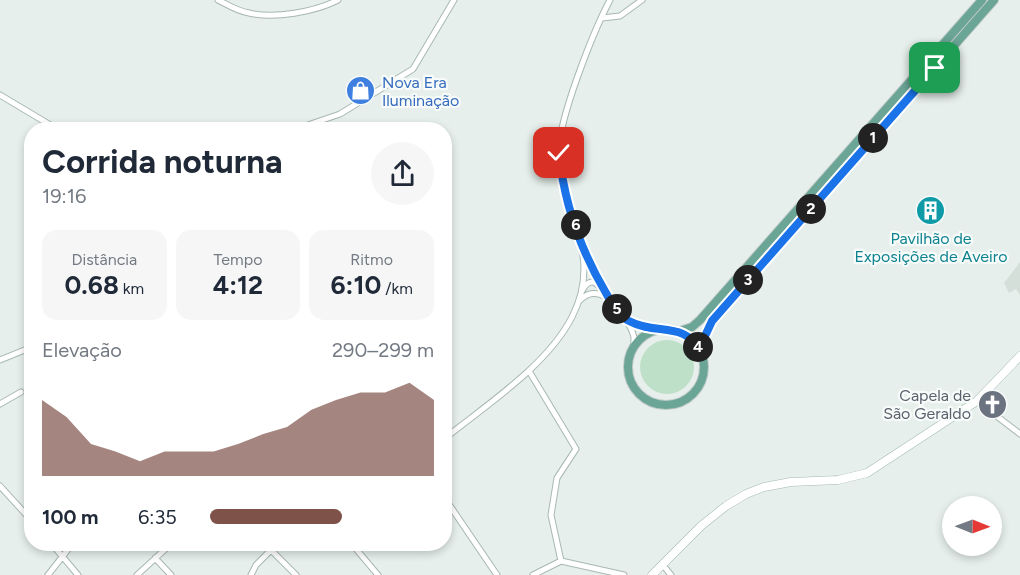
<!DOCTYPE html>
<html lang="pt">
<head>
<meta charset="utf-8">
<style>
	body { margin:0; font-family:Figtree,sans-serif; background:#f6f6f7; color:#1f2937; height:100vh; display:flex; flex-direction:column; font-size:22px; white-space:nowrap }
	* { box-sizing:border-box; margin:0 }
	p { font-size:20px; color:#747a83 }
	.icon { flex:none; width:33px; height:33px; fill:none; stroke:currentColor; stroke-width:2; stroke-linecap:round; stroke-linejoin:round }
	.map { position:relative; flex:1; overflow:hidden }
	.drawer { position:absolute; left:24px; top:122px; width:428px; height:429px; display:flex; flex-direction:column; background:#fff; border-radius:24px; box-shadow:0 3px 9px #0003 }
	.drawer>* { flex:none }
	.needle { width:39px; rotate:91deg }
	.buttons { position:absolute; left:942px; top:496px; display:grid; gap:12px }
	.buttons a { display:grid; place-items:center; width:60px; height:60px; border-radius:50%; background:#fff; box-shadow:0 3px 9px #0003; font-size:30px }
	.pin { position:absolute; display:grid; place-items:center; width:51px; height:51px; color:#fff; margin:-26px; border-radius:12px; box-shadow:0 3px 9px #0006 }
	.km { position:absolute; width:30px; height:30px; margin:-15px; border-radius:50%; background:#222; color:#fff; font-size:16px; line-height:30px; text-align:center }
	.round { display:grid; place-items:center; flex:none; width:63px; height:63px; border-radius:32px; background:#f6f6f7 }
	.summary { display:flex; align-items:center; justify-content:space-between; height:102px; padding:0 18px }
	h1 { font-size:33px; font-weight:700; line-height:45px }
	.stats { display:grid; grid-template-columns:repeat(3,1fr); gap:9px; height:102px; padding:6px 18px }
	.stats div { display:grid; align-content:center; border-radius:15px; background:#f6f6f7; text-align:center }
	.stats b { font-size:26px; font-weight:700 }
	.stats small { font-size:16px; font-weight:400 }
	.stats p { font-size:16px }
	.chart { height:168px; padding:12px 18px }
	.chart p { display:flex; justify-content:space-between }
	.chart svg { width:100%; height:108px; margin-top:6px; fill:#7f5249; opacity:.7 }
	ul { padding:0 18px; list-style:none; font-size:20px }
	li { display:grid; grid-template-columns:96px 72px 1fr; align-items:center; height:45px }
	li i { height:15px; border-radius:8px; background:#7f5249 }
	.map>svg:first-child { display:block }
	.built { fill:#d4dfda }
	.green { fill:#bfe0c8 }
	.lines { fill:none; stroke-linecap:round; stroke-linejoin:round }
	.street-casing { stroke:#a8b8b2; stroke-width:7 }
	.secondary-casing { stroke:#a4bbb3; stroke-width:9 }
	.primary-casing { stroke:#c2cac8; stroke-width:10 }
	.street { stroke:#fff; stroke-width:5 }
	.secondary { stroke:#fff; stroke-width:8 }
	.primary { stroke:#6aa596; stroke-width:8 }
	.route-casing { stroke:#fff; stroke-width:12 }
	.route { stroke:#1a73e8; stroke-width:8 }
	.labels { text-anchor:middle; dominant-baseline:central; stroke-width:4.5; stroke-linejoin:round; paint-order:stroke }
	.shop-label { font-size:16px; fill:#366cbe; stroke:#f7fbf9; text-anchor:start }
	.culture-label { font-size:16px; fill:#0d838f; stroke:#f7fbf9 }
	.worship-label { font-size:16px; fill:#5b616d; stroke:#f7fbf9; text-anchor:end }
</style>
</head>
<body>
<div class="map">
<svg width="1020" height="575" viewBox="0 0 1020 575">
	<rect width="100%" height="100%" fill="#e6efeb"/>
	<!-- built -->
	<path class="built" d="M1020,262V295L1016,289L1009,293L1004,283Z"/>
	<!-- green -->
	<path class="green" d="M640 367a27 27 0 1 1 54 0a27 27 0 1 1-54 0Z"/>
	<g class="lines">
		<defs>
			<path id="street" d="M218,0C228,5 237,11 249,13C275,19 314,12 338,0
				M602,18L620,16L642,0
				M0,95L57,129
				M296,129L340,114L413,69L454,0
				M586,258L600,284
				M582,291C584,287 587,282 592,282C601,282 631,325 633,334C635,338 634,343 633,348
				M579,301C588,292 596,291 608,298
				M627,320L639,326L659,329
				M0,360L32,347
				M529,371L576,449L557,478L551,515L561,561
				M977,401L1020,434
				M0,404L21,392
				M444,439C486,405 547,366 572,317C604,254 562,215 559,154C557,122 594,30 610,0
				M0,486L32,521
				M444,497L497,575
				M51,543L78,575
				M351,543L378,575
				M271,550L296,575
				M155,558L171,575
				M662,564L671,575
				M48,575L73,543
				M137,575L172,543
				M251,575L256,565L278,543
				M533,575L561,561L624,575"/>
			<path id="secondary" d="M652,575L701,526L726,506L746,494L764,487L791,482L838,480L867,473L977,401L1020,356"/>
			<path id="primary" d="M628 367a38 38 0 1 1 76 0a38 38 0 1 1-76 0Z
				M680,331L692,327L700,320L982,0
				M702,352L705,336L712,321L994,0"/>
		</defs>
		<!-- street casing -->
		<use href="#street" class="street-casing"/>
		<!-- secondary casing -->
		<use href="#secondary" class="secondary-casing"/>
		<!-- primary casing -->
		<use href="#primary" class="primary-casing"/>
		<!-- street -->
		<use href="#street" class="street"/>
		<!-- secondary -->
		<use href="#secondary" class="secondary"/>
		<!-- primary -->
		<use href="#primary" class="primary"/>
	</g>
	<g class="lines">
		<defs>
			<path id="route" d="M559,153C564,202 581,251 606,293C611,302 619,316 629,321C657,336 683,320 702,352L705,336L712,321L935,68"/>
		</defs>
		<!-- route casing -->
		<use href="#route" class="route-casing"/>
		<!-- route -->
		<use href="#route" class="route"/>
	</g>
	<!-- icons -->
	<defs>
		<symbol id="shop-disc" viewBox="-11 -11 22 22"><circle r="9.5" fill="#3f7fe0" stroke="#f7fbf9"/><path d="M-5-2.5h2.3a2.7 3.5 0 0 1 5.4 0H5L5.5 6h-11ZM-1.5-2.5h3a1.5 2.3 0 0 0-3 0Z" fill="#fff"/></symbol>
		<symbol id="building-disc" viewBox="-11 -11 22 22"><circle r="9.5" fill="#0f9aa8" stroke="#f7fbf9"/><path d="M-4-6H4V6H1V3H-1V6H-4ZM-2.5-4.3h1.7v1.8h-1.7ZM.8-4.3h1.7v1.8H.8ZM-2.5-1h1.7V.8h-1.7ZM.8-1h1.7V.8H.8Z" fill="#fff"/></symbol>
		<symbol id="church-disc" viewBox="-11 -11 22 22"><circle r="9.5" fill="#6b7280" stroke="#f7fbf9"/><path d="M-1.2-6h2.4v3.5h3.3v2.4h-3.3V6h-2.4V-.1h-3.3v-2.4h3.3Z" fill="#fff"/></symbol>
	</defs>
	<g fill-rule="evenodd">
		<use href="#shop-disc" x="344" y="74" width="33" height="33"/>
		<use href="#building-disc" x="914" y="194" width="33" height="33"/>
		<use href="#church-disc" x="976" y="388" width="33" height="33"/>
	</g>
	<g class="labels">
		<!-- shop labels -->
		<g class="shop-label">
			<text x="382" y="82">Nova Era<tspan x="382" dy="18">Iluminação</tspan></text>
		</g>
		<!-- culture labels -->
		<g class="culture-label">
			<text x="931" y="238">Pavilhão de<tspan x="931" dy="18">Exposições de Aveiro</tspan></text>
		</g>
		<!-- worship labels -->
		<g class="worship-label">
			<text x="971" y="395">Capela de<tspan x="971" dy="18">São Geraldo</tspan></text>
		</g>
	</g>
</svg>
<div class="buttons">
<a><svg class="needle" viewBox="-14 -14 28 28"><path d="M0-13l5 13h-10z" fill="#e53935"/><path d="M0 13l5-13h-10z" fill="#747a83"/></svg></a>
</div>
<div class="pin" style="left:935px;top:68px;background:#1e9e55"><svg class="icon" aria-label="arrive" viewBox="0 0 24 24"><path d="M6 21V4h12l-3 4 3 4H6"/></svg></div>
<div class="pin" style="left:559px;top:153px;background:#d93025"><svg class="icon" aria-label="check" viewBox="0 0 24 24"><path d="M5 12l5 5 9-10"/></svg></div>
<b class="km" style="left:873px;top:138px">1</b>
<b class="km" style="left:811px;top:209px">2</b>
<b class="km" style="left:748px;top:280px">3</b>
<b class="km" style="left:698px;top:347px">4</b>
<b class="km" style="left:617px;top:309px">5</b>
<b class="km" style="left:576px;top:225px">6</b>
<section class="drawer">
<div class="summary"><div><h1>Corrida noturna</h1><p>19:16</p></div><a class="round"><svg class="icon" aria-label="share" viewBox="0 0 24 24"><path d="M12 15V3M7 8l5-5 5 5M5 13v7h14v-7"/></svg></a></div>
<div class="stats">
<div><p>Distância</p><b>0.68<small> km</small></b></div>
<div><p>Tempo</p><b>4:12</b></div>
<div><p>Ritmo</p><b>6:10<small> /km</small></b></div>
</div>
<div class="chart"><p><span>Elevação</span>290–299 m</p>
<svg viewBox="0 0 160 44" preserveAspectRatio="none"><path d="M0 44V13L10 20L20 31L30 34L40 38L50 34L60 34L70 34L80 31L90 27L100 24L110 17L120 13L130 10L140 10L150 6L160 13V44z"/></svg>
</div>
<ul>
<li><b>100 m</b>6:35<i style="width:59%"></i></li>
</ul>
</section>
</div>
</body>
</html>
